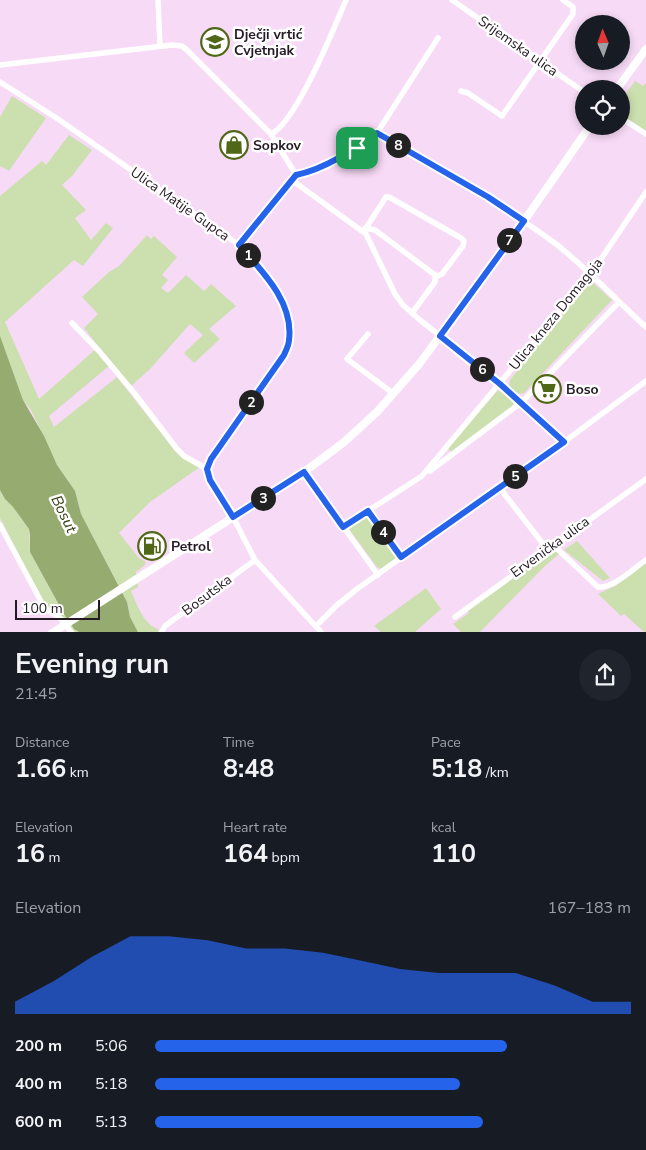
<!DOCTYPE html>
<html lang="en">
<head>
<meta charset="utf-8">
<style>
	body { margin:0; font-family:"Nunito Sans",sans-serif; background:#20242c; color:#f1f3f6; height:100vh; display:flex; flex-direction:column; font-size:19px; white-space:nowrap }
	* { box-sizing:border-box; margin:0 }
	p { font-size:16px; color:#9ea1a6 }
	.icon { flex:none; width:28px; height:28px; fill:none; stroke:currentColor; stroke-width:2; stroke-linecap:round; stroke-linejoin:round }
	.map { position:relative; height:632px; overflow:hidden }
	.panel { display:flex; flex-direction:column; background:#171b24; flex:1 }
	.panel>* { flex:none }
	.needle { width:32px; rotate:358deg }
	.tools { position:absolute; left:575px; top:15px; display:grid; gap:10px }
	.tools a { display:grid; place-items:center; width:55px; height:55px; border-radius:50%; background:#171b24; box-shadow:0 2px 8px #0003; font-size:25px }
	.scale { position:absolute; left:15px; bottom:12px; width:85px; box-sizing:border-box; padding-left:5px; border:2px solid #241a24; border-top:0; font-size:14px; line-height:18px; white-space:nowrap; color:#241a24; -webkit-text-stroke:4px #fff; paint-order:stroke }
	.pin { position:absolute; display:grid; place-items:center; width:42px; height:42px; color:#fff; margin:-21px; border-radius:10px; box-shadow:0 2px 8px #0006 }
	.km { position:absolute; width:25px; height:25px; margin:-12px; border-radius:50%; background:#222; color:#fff; font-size:14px; line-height:25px; text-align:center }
	.round { display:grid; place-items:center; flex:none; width:52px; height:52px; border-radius:26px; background:#20242c }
	.overview { display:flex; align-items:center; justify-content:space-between; height:85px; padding:0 15px }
	h1 { font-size:28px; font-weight:700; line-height:38px }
	.stats { display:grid; grid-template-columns:repeat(3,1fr); gap:8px; height:85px; padding:5px 15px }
	.stats div { display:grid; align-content:center }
	.stats b { font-size:25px; font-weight:700 }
	.stats small { font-size:14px; font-weight:400 }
	.stats p { font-size:14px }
	.chart { height:140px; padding:10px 15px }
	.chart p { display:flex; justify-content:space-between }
	.chart svg { width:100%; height:90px; margin-top:5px; fill:#2563eb; opacity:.7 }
	ul { padding:0 15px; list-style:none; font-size:16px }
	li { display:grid; grid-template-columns:80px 60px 1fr; align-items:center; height:38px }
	li i { height:12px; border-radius:6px; background:#2563eb }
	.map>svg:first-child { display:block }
	.green { fill:#ccdfaf }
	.water { fill:#95ab6f }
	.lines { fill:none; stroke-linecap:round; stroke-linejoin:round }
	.minor { stroke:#fff; stroke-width:5.5 }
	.secondary { stroke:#fff; stroke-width:8 }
	.route-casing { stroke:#fff; stroke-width:10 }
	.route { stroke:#2563eb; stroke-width:6 }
	.labels { text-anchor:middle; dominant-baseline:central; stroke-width:5; stroke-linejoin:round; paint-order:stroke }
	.poi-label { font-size:14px; font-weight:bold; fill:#241a24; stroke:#fff; text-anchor:start }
	.street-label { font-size:14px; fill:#241a24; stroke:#fff }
	.water-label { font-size:15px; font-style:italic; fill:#2f3e11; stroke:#fff }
</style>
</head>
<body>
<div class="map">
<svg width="646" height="633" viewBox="0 0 646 633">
	<rect width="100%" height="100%" fill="#f7daf6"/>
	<!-- green -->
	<path class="green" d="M635,81L643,86L646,83V131L621,114V100Z
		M12,96L46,118L9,171L0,166V117Z
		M69,135L92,150L72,176L62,185L86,210L75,218L91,240L106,223L113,228L83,266L74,260L5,322L39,399L96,349L109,366L49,416L54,427L117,377L176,452L200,467L150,502L119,533L139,558L146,562L144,566L136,572L138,587L131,591C137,604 143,624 158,629V632H138L130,617L127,602L81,514L75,491L57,465L31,410L23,400L0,337V196L42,161L46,165Z
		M147,235L151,239L154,236L177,257L162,275L168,280L161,288L168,293L186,275L204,291L211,284L236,306L209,329L220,339L194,363L184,353L203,335L190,324L150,369L130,387L84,328L98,314L82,297L109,272L119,266Z
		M589,279L612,300L524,393L517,394L509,386L510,380Z
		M498,390L513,402V406L452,452L450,451L448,448Z
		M0,490L5,499L13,507L29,529L30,552L64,614L74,629L79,632H74L46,607L0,518Z
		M364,518H369L397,555L395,559L381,569L377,567L349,529L350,527Z
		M577,541L610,578L603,581L564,550Z
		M552,549L559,554L545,566L480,632H461L453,624L469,613L467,610Z
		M646,562V632H644L624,614L621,616L598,594L615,586Z
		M426,588L441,609L415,632H381L374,626Z"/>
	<!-- water -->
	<path class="water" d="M0,336L23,400L44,436L57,465L75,491L81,514L127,602L130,617L138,632H79L74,629L64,614L30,552V535L29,529L13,507L5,499L0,490Z"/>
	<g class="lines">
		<!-- minor -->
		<path class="minor" d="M158,0L160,46
			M452,0L584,92
			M0,65L172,45L182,46L187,50L271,134L296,175L239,245
			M0,82L55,117L239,245L276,290L285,307L289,323V340L284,355L211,459L207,469L210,480L233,517L255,560L322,633
			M461,91L468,93L502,116L573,14V7L563,0
			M621,118L646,134
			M377,133C438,169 499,202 556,244C588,269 616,300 646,327
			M271,134C296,123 334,28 346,0
			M296,175L305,173L335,159L357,148L377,133L438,38
			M293,181L366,234L395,294L403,305L420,320L500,383L564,442
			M365,228L375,230L435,275V282L412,313
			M366,228L386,197H389L461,238L464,241L463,246L442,274L435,277
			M72,323L99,351L135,394L177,449L184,456L207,469
			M368,334L347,359L394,394
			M430,471L522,402L619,302
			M304,472L378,575
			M499,487L547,549
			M367,511L401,557
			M0,525L44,607L61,619L72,633
			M343,527L422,476L591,274L646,192
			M553,545L598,587C613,589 634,568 646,560
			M455,617L646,479
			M316,626L337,605L357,589L564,442L646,381
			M161,633L165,626L255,560"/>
		<!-- secondary -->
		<path class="secondary" d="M617,89L646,49
			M52,633L304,472L343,443L377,412L420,363L524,221L590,126"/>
	</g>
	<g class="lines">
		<defs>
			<path id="route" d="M377,133L488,197L524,221L440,336L500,384L564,442L401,557L368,511L343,527L304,472L233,517L210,480L207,469L211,459L284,355C286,350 289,345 289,340C294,302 262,271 239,245L296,175C325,169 353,150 377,133Z"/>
		</defs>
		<!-- route casing -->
		<use href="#route" class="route-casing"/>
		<!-- route -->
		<use href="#route" class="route"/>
	</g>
	<!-- icons -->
	<defs>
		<symbol id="school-ring" viewBox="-11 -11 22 22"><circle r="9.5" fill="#fff" stroke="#4f6717" stroke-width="1.5"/><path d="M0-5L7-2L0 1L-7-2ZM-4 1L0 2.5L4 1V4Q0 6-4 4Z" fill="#4f6717"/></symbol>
		<symbol id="shop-ring" viewBox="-11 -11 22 22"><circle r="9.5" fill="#fff" stroke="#4f6717" stroke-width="1.5"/><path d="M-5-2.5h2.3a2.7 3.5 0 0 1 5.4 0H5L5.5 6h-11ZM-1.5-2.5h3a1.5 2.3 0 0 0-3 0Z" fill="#4f6717"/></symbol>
		<symbol id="supermarket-ring" viewBox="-11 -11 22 22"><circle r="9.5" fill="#fff" stroke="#4f6717" stroke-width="1.5"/><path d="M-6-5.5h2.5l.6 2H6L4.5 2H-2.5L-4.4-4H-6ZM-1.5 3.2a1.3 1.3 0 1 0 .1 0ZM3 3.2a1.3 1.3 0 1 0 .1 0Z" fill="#4f6717"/></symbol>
		<symbol id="fuel-ring" viewBox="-11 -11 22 22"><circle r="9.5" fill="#fff" stroke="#4f6717" stroke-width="1.5"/><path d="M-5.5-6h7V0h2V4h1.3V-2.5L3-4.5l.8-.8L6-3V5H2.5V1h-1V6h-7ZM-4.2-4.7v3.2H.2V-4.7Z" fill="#4f6717"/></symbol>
	</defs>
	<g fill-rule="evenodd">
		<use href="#school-ring" x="199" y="26" width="32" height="32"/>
		<use href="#shop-ring" x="218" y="129" width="32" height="32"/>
		<use href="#supermarket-ring" x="531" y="373" width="32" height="32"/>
		<use href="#fuel-ring" x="136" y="530" width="32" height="32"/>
	</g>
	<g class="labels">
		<!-- poi labels -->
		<g class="poi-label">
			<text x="234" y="34">Dječji vrtić<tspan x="234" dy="16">Cvjetnjak</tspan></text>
			<text x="253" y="145">Sopkov</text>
			<text x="566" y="389">Boso</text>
			<text x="171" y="546">Petrol</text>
		</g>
		<!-- street labels -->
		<g class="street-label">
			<text transform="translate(518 46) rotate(35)">Srijemska ulica</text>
			<text transform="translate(180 204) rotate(35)">Ulica Matije Gupca</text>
			<text transform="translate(556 314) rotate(-51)">Ulica kneza Domagoja</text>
			<text transform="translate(550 547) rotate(-36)">Ervenička ulica</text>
			<text transform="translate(207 595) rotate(-37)">Bosutska</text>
		</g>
		<!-- water labels -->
		<g class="water-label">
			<text transform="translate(64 514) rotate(64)">Bosut</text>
		</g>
	</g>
</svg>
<div class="tools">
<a><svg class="needle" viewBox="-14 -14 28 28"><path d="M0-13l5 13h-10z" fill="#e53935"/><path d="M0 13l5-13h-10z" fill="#9ea1a6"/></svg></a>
<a><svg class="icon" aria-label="locate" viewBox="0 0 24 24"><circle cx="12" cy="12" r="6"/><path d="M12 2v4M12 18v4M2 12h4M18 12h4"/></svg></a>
</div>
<div class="scale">100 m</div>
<div class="pin" style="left:357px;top:148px;background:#1e9e55"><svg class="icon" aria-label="arrive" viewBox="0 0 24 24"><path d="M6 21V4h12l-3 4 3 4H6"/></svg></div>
<b class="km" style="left:248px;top:255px">1</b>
<b class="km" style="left:251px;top:402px">2</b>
<b class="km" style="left:263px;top:498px">3</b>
<b class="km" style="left:383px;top:532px">4</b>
<b class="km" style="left:515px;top:476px">5</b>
<b class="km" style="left:482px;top:369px">6</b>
<b class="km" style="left:509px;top:240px">7</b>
<b class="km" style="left:398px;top:145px">8</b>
</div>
<section class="panel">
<div class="overview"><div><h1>Evening run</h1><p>21:45</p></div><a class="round"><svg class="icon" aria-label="share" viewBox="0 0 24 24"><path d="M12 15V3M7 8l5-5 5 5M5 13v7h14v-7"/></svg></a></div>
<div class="stats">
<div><p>Distance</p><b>1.66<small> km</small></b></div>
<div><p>Time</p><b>8:48</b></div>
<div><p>Pace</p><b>5:18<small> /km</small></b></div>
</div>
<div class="stats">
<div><p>Elevation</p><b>16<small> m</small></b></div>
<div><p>Heart rate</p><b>164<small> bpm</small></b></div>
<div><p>kcal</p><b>110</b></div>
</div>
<div class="chart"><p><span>Elevation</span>167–183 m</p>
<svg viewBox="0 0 160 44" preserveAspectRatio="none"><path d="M0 44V38L10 28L20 16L30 6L40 6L50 8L60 12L70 12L80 14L90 18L100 22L110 24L120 24L130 24L140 30L150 38L160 38V44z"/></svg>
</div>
<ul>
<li><b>200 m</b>5:06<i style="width:74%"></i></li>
<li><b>400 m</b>5:18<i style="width:64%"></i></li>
<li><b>600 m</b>5:13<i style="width:69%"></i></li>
</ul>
</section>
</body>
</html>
